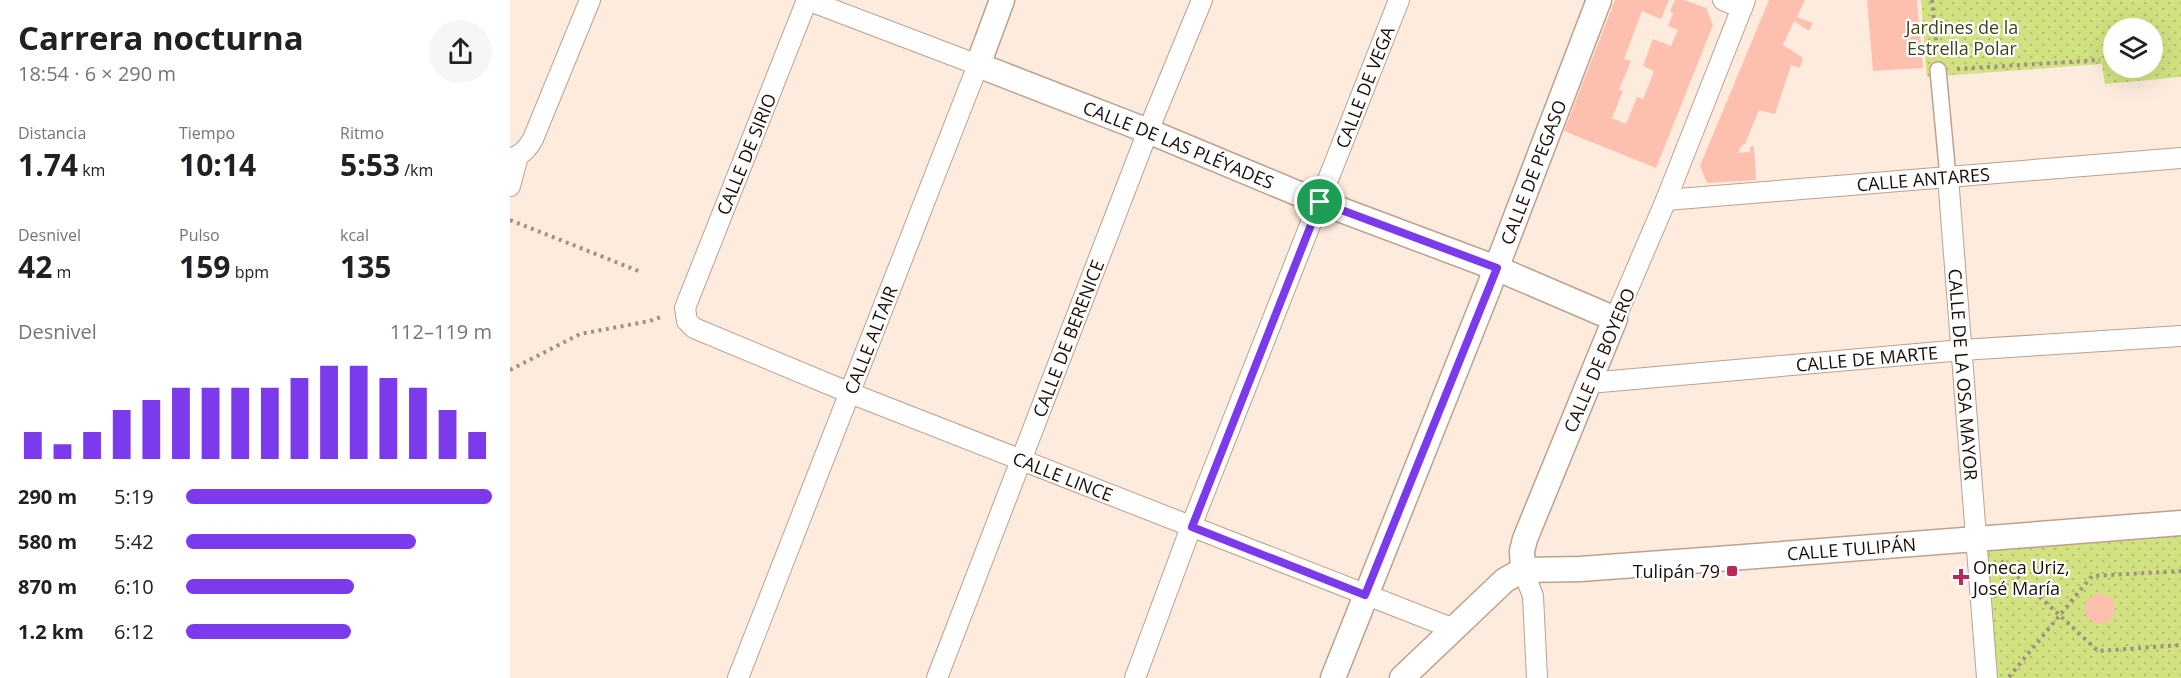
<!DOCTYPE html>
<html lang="es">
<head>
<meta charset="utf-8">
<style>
	body { margin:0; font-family:"Open Sans",sans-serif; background:#f6f6f6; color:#202124; height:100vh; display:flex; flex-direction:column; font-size:22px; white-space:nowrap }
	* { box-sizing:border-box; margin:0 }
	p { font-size:20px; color:#757577 }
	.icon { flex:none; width:33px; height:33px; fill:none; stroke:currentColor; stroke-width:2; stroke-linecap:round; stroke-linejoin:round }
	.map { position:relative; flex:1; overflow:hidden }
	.panel { display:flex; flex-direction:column; background:#fff; width:510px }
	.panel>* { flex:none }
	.buttons { position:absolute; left:1593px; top:18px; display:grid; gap:12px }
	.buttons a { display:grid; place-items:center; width:60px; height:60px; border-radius:50%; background:#fff; box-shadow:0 6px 24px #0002; font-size:30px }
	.pin { position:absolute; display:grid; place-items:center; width:51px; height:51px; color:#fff; margin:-26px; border:3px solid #fff; border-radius:50%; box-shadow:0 2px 6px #0007 }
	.round { display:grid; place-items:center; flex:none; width:63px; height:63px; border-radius:32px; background:#f6f6f6 }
	.headline { display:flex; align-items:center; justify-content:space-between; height:102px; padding:0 18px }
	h1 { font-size:33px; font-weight:700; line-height:45px }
	.metrics { display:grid; grid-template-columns:repeat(3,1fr); gap:9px; height:102px; padding:6px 18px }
	.metrics div { display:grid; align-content:center }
	.metrics b { font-size:30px; font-weight:700 }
	.metrics small { font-size:16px; font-weight:400 }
	.metrics p { font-size:16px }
	.chart { height:168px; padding:12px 18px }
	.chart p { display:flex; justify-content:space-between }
	.chart svg { width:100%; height:108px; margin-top:6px; stroke:#7c3aed; stroke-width:6 }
	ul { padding:0 18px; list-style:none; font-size:20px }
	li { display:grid; grid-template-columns:96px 72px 1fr; align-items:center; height:45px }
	li i { height:15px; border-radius:8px; background:#7c3aed }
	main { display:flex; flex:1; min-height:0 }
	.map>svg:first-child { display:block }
	.park { fill:url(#park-dots); fill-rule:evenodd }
	.building { fill:#fdbfae }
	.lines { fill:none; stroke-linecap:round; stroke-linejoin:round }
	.pedestrian-casing { stroke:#bca18d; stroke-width:18 }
	.minor-casing { stroke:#bca18d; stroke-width:22 }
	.tertiary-casing { stroke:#bca18d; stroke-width:27 }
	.path { stroke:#9f9186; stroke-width:4; stroke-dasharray:3 4.5; stroke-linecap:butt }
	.pedestrian { stroke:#fff; stroke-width:15 }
	.minor { stroke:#fff; stroke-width:20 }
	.tertiary { stroke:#fff; stroke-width:24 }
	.route-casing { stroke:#fff; stroke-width:12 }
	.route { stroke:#7c3aed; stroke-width:8 }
	.poi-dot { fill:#b82957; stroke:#fff; stroke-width:2 }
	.labels { text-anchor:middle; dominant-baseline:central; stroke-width:4.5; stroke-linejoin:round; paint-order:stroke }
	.park-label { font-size:18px; fill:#3e441b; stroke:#fff }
	.street-label { font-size:18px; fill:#190f08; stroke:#fff }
	.poi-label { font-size:18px; fill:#190f08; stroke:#fff; text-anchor:start }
</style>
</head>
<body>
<main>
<section class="panel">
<div class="headline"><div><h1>Carrera nocturna</h1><p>18:54 · 6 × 290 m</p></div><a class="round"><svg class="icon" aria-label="share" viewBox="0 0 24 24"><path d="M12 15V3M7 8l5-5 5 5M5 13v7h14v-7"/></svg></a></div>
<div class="metrics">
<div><p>Distancia</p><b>1.74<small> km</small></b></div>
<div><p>Tiempo</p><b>10:14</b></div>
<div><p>Ritmo</p><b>5:53<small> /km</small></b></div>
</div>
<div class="metrics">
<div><p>Desnivel</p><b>42<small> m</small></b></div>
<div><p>Pulso</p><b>159<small> bpm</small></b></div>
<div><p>kcal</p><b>135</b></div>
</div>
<div class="chart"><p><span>Desnivel</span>112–119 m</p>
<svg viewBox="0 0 160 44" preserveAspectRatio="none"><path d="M5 44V33M15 44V38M25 44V33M35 44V24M45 44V20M55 44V15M65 44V15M75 44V15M85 44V15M95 44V11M105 44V6M115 44V6M125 44V11M135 44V15M145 44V24M155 44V33"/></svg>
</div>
<ul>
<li><b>290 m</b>5:19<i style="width:100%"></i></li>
<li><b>580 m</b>5:42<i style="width:75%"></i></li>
<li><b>870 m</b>6:10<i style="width:55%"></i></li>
<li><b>1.2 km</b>6:12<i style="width:54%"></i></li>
</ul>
</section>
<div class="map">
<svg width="1671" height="678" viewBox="0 0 1671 678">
	<defs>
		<pattern id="park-dots" width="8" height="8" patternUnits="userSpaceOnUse" patternTransform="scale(1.5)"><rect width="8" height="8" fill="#d2e281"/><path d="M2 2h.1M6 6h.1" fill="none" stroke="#b4c16e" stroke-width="1.8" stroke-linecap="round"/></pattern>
	</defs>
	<rect width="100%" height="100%" fill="#fdebde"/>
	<!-- park -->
	<path class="park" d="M1411,0H1671V77L1595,84L1592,64L1417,77ZM1604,28H1642V68H1604Z
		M1671,523V678H1477L1466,538Z"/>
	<!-- building -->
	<path class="building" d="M1105,0H1159L1151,19L1132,11L1114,59L1121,61L1109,90L1113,91L1102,118L1116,124L1127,97L1133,99L1144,71L1133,66L1143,39L1161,46L1168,30L1158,26L1163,13L1160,11L1165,0H1174L1196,8L1203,25L1146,168L1054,131Z
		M1259,0H1295L1287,17L1303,23L1299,31L1284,21L1273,45L1293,58L1290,68L1281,65L1265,114L1249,110L1235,144L1232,145L1228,153L1240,152V147L1244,146L1246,180L1197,183L1190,166Z
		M1357,0H1407L1413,68L1363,71Z
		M1575 609a15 15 0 1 1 30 0a15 15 0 1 1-30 0Z"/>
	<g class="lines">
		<defs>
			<path id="pedestrian" d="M1428,70L1438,177"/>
			<g id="minor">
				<path id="s1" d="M297,0L175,308L177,321L184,328L340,393L944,629"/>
				<path d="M1213,0L1232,8"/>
				<path d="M0,159C11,155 17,150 23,139L80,0"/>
				<path id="s2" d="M1438,177L1477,678"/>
				<path d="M0,186L8,156"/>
				<path id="s3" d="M1156,200L1671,158"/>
				<path d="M1105,319L1156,200L1235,0"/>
				<path id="s4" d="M1079,383L1452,350L1671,336"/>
				<path d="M1013,570L1023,596L1027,678"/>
				<path id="s5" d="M228,678L468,65L297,0"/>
				<path id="s6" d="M427,678L638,131L692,0"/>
				<path id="s7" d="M625,678L687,511L889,0"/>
			</g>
			<g id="tertiary">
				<path id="s8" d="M492,0L468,65L638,131L794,196L986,268L1105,319L1015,539L1012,551L1013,570"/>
				<path id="s9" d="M823,678L979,287L1089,0"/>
				<path id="s10" d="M892,678L995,580L1013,570L1070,569L1221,558L1671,523"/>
			</g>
		</defs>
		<!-- pedestrian casing -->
		<use href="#pedestrian" class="pedestrian-casing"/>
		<!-- minor casing -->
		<use href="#minor" class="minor-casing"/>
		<!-- tertiary casing -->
		<use href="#tertiary" class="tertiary-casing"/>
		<!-- path -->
		<path class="path" d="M1422,0L1427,51
			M1447,69L1590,60
			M0,220L131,272
			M0,370L70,334L140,321L154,316
			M1491,561L1588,651L1671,645
			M1499,677L1582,576L1671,571"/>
		<!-- pedestrian -->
		<use href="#pedestrian" class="pedestrian"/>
		<!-- minor -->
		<use href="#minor" class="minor"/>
		<!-- tertiary -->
		<use href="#tertiary" class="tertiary"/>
	</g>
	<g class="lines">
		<defs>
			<path id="route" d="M810,202L987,268L855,595L682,527Z"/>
		</defs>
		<!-- route casing -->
		<use href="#route" class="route-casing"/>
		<!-- route -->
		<use href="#route" class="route"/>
	</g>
	<!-- markers -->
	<g class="poi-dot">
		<rect x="1216" y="565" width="12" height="12" rx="3"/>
		<path d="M1448 568h6v6h6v6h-6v6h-6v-6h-6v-6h6z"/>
	</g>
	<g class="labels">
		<!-- park labels -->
		<g class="park-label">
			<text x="1452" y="27">Jardines de la<tspan x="1452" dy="21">Estrella Polar</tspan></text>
		</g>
		<!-- street labels -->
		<g class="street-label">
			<text stroke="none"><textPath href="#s7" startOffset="634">CALLE DE VEGA</textPath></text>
			<text stroke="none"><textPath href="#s8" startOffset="285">CALLE DE LAS PLÉYADES</textPath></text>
			<text transform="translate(236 154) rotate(-68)">CALLE DE SIRIO</text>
			<text stroke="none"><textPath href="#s9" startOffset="544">CALLE DE PEGASO</textPath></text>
			<text stroke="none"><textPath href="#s3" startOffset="258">CALLE ANTARES</textPath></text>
			<text stroke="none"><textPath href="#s5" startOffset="363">CALLE ALTAIR</textPath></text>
			<text stroke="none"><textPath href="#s6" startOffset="364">CALLE DE BERENICE</textPath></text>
			<text stroke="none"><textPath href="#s4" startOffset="279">CALLE DE MARTE</textPath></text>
			<text transform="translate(1089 360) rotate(-67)">CALLE DE BOYERO</text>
			<text stroke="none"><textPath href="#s2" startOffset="198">CALLE DE LA OSA MAYOR</textPath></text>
			<text stroke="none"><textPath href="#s1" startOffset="752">CALLE LINCE</textPath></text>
			<text stroke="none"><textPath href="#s10" startOffset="492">CALLE TULIPÁN</textPath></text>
		</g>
		<!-- poi labels -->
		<g class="poi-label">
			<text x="1463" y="567">Oneca Uriz,<tspan x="1463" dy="21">José María</tspan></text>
			<text x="1210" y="571" text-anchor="end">Tulipán 79</text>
		</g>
	</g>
</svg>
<div class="buttons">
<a><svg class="icon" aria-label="layers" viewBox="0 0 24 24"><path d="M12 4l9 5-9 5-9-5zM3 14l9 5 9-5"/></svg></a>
</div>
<div class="pin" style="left:810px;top:202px;background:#1e9e55"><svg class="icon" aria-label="arrive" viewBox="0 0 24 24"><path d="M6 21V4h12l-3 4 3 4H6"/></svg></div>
</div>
</main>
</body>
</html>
